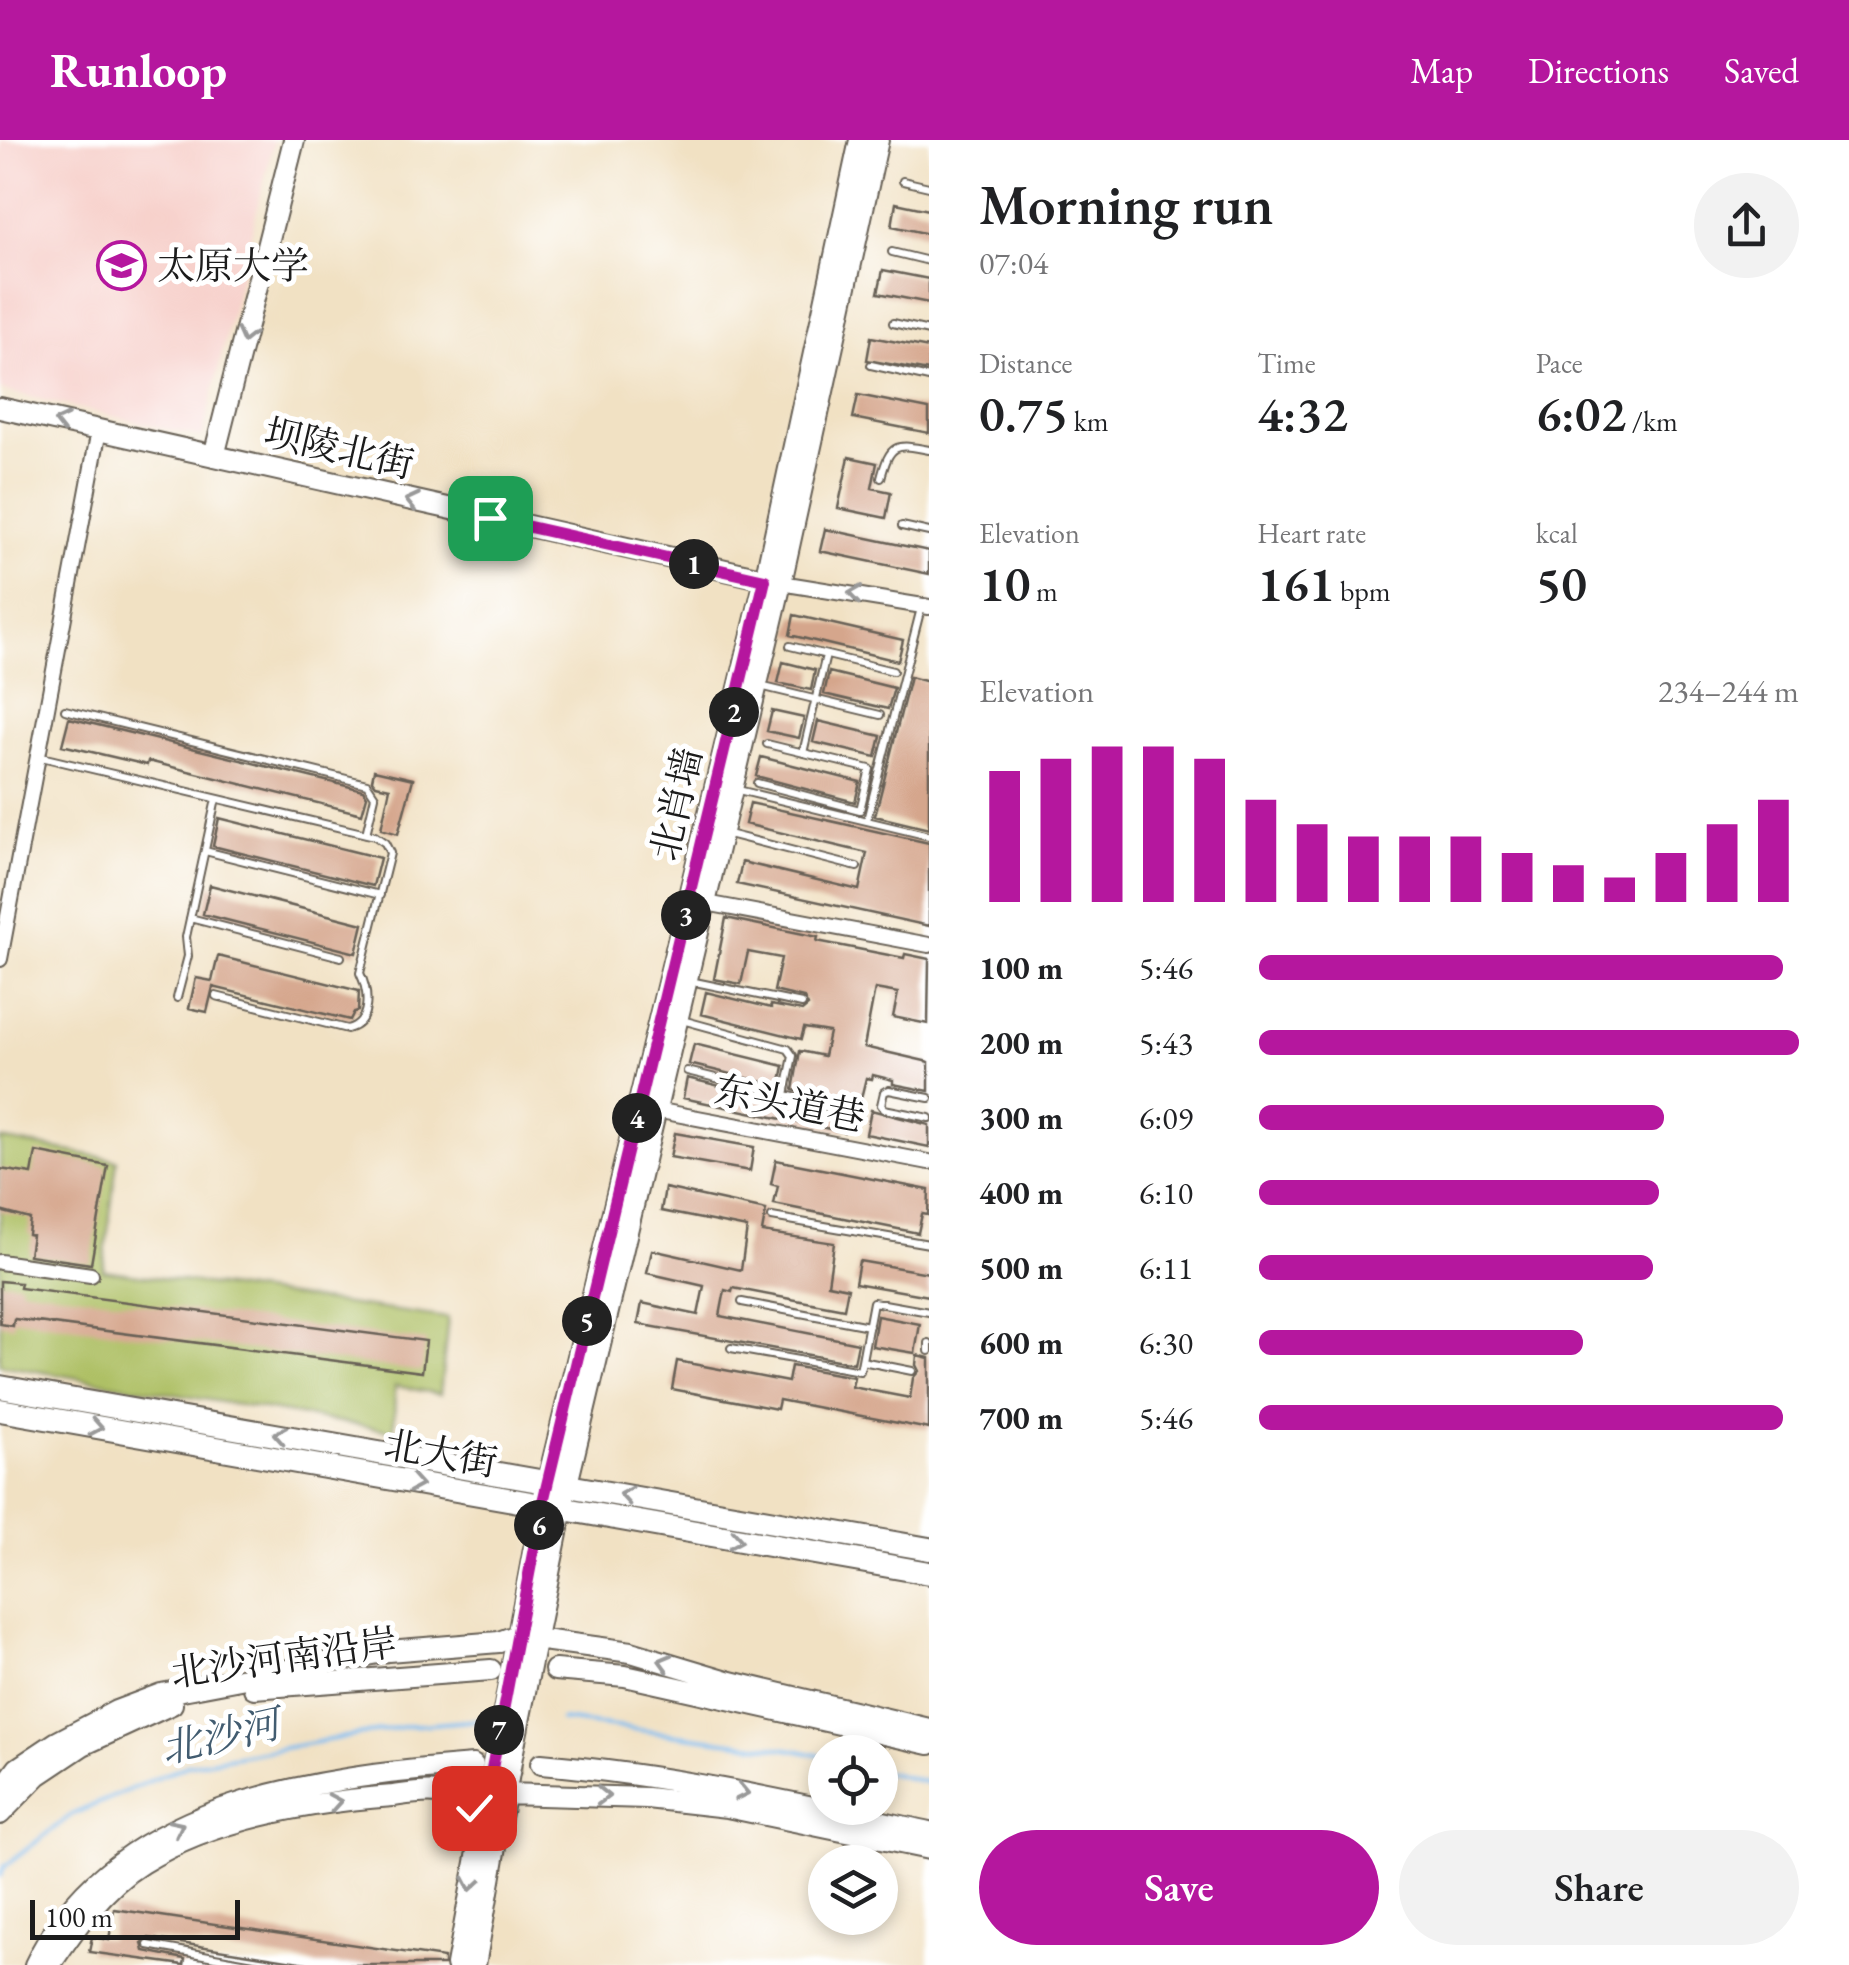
<!DOCTYPE html>
<html lang="en">
<head>
<meta charset="utf-8">
<style>
	body { margin:0; font-family:"EB Garamond","Noto Serif SC",serif; background:#f2f2f2; color:#202124; height:100vh; display:flex; flex-direction:column; font-size:38px; white-space:nowrap }
	* { box-sizing:border-box; margin:0 }
	p { font-size:32px; color:#757577 }
	.icon { flex:none; width:55px; height:55px; fill:none; stroke:currentColor; stroke-width:2; stroke-linecap:round; stroke-linejoin:round }
	.map { position:relative; flex:1; overflow:hidden }
	.details { display:flex; flex-direction:column; background:#fff; width:920px }
	.details>* { flex:none }
	.tools { position:absolute; left:808px; top:1595px; display:grid; gap:20px }
	.tools a { display:grid; place-items:center; width:90px; height:90px; border-radius:50%; background:#fff; box-shadow:0 5px 15px #0003; font-size:50px }
	.scale { position:absolute; left:30px; bottom:25px; width:210px; box-sizing:border-box; padding-left:10px; border:5px solid #1c1c1c; border-top:0; font-size:28px; line-height:35px; white-space:nowrap; color:#1c1c1c; -webkit-text-stroke:8px #fff; paint-order:stroke }
	.pin { position:absolute; display:grid; place-items:center; width:85px; height:85px; color:#fff; margin:-42px; border-radius:20px; box-shadow:0 5px 15px #0006 }
	.km { position:absolute; width:50px; height:50px; margin:-25px; border-radius:50%; background:#222; color:#fff; font-size:28px; line-height:50px; text-align:center }
	.round { display:grid; place-items:center; flex:none; width:105px; height:105px; border-radius:52px; background:#f2f2f2 }
	.summary { display:flex; align-items:center; justify-content:space-between; height:170px; padding:0 50px }
	h1 { font-size:55px; font-weight:600; line-height:75px }
	.metrics { display:grid; grid-template-columns:repeat(3,1fr); gap:15px; height:170px; padding:10px 50px }
	.metrics div { display:grid; align-content:center }
	.metrics b { font-size:50px; font-weight:600 }
	.metrics small { font-size:28px; font-weight:400 }
	.metrics p { font-size:28px }
	.chart { height:280px; padding:20px 50px }
	.chart p { display:flex; justify-content:space-between }
	.chart svg { width:100%; height:180px; margin-top:10px; stroke:#b5179e; stroke-width:6 }
	.action { display:flex; gap:20px; margin-top:auto; padding:20px 50px }
	.action a { flex:1; height:115px; border-radius:60px; background:#b5179e; color:#fff; font-size:40px; font-weight:600; line-height:115px; text-align:center }
	.action a+a { background:#f2f2f2; color:#202124 }
	ul { padding:0 50px; list-style:none; font-size:32px }
	li { display:grid; grid-template-columns:160px 120px 1fr; align-items:center; height:75px }
	li i { height:25px; border-radius:12px; background:#b5179e }
	header { display:flex; align-items:center; gap:60px; box-sizing:border-box; height:140px; padding:0 50px; background:#b5179e; color:#fff }
	header strong { font-size:48px }
	nav { display:flex; gap:55px; margin-inline-start:auto; font-size:35px }
	main { display:flex; flex:1; min-height:0 }
	.map>svg:first-child { display:block }
	.built { fill:#f7d0cb }
	.green { fill:#adbf63; stroke:#646e40; stroke-width:2.5 }
	.lines { fill:none; stroke-linecap:round; stroke-linejoin:round }
	.stream { stroke:#7abbef; stroke-width:4 }
	.building { fill:#d5a68c }
	.secondary-tunnel { stroke:#c6baa2; stroke-width:20; stroke-dasharray:20 10; stroke-linecap:butt }
	.lane-casing { stroke:#676156; stroke-width:10 }
	.street-casing { stroke:#676156; stroke-width:18 }
	.secondary-casing { stroke:#676156; stroke-width:24 }
	.primary-casing { stroke:#676156; stroke-width:26 }
	.lane { stroke:#fff; stroke-width:6 }
	.street { stroke:#fff; stroke-width:14 }
	.secondary { stroke:#fff; stroke-width:20 }
	.primary { stroke:#fff; stroke-width:22 }
	.oneway { stroke:#999 }
	.route-casing { stroke:#fff; stroke-width:20 }
	.route { stroke:#b5179e; stroke-width:12 }
	.labels { text-anchor:middle; dominant-baseline:central; stroke-width:10; stroke-linejoin:round; paint-order:stroke }
	.poi-label { font-size:38px; fill:#1c1c1c; stroke:#fff; text-anchor:start }
	.street-label { font-size:38px; fill:#1c1c1c; stroke:#fff }
	.water-label { font-size:40px; font-style:italic; fill:#425c70; stroke:#fff }
</style>
</head>
<body>
<header>
<strong>Runloop</strong>
<nav><a>Map</a><a>Directions</a><a>Saved</a></nav>
</header>
<main>
<div class="map">
<svg width="929" height="1825" viewBox="0 0 929 1825">
	<rect width="100%" height="100%" fill="#fff"/>
	<filter id="ink" filterUnits="userSpaceOnUse"><feTurbulence type="fractalNoise" baseFrequency=".01" numOctaves="2"/><feDisplacementMap in="SourceGraphic" scale="20" xChannelSelector="R" yChannelSelector="G"/><feConvolveMatrix kernelMatrix="1 2 1 2 8 2 1 2 1" color-interpolation-filters="sRGB"/></filter>
	<filter id="wash" filterUnits="userSpaceOnUse"><feTurbulence type="fractalNoise" baseFrequency=".0048" numOctaves="4" result="noise"/><feDisplacementMap in="SourceGraphic" scale="40" xChannelSelector="R" yChannelSelector="G"/><feGaussianBlur stdDeviation="2.25" result="paint"/><feColorMatrix in="noise" values="0 0 0 0 0 0 0 0 0 0 0 0 0 0 0 0 0 1.4 0 .05"/><feComposite in="paint" operator="in"/></filter>
	<g filter="url(#wash)">
		<rect width="100%" height="100%" fill="#f1e1c3"/>
		<!-- built -->
		<path class="built" d="M0,0H274L202,297L0,250Z"/>
		<!-- green -->
		<path class="green" d="M0,999L117,1020L103,1130L448,1178L440,1254L395,1246L394,1291L0,1225Z"/>
		<g class="lines">
			<!-- stream -->
			<path class="stream" d="M561,1580L795,1610L825,1617
				M880,1631L929,1643
				M0,1736L4,1727L71,1675L187,1625L408,1586L481,1580"/>
		</g>
		<g id="blocks">
			<!-- building -->
			<path class="building" d="M896,63L929,70V94L892,86Z
				M883,130L929,139V163L878,153Z
				M871,197L929,208V231L867,220Z
				M858,255L929,269V293L853,278Z
				M849,317L877,323L872,348L891,352L886,378L838,368Z
				M825,389L929,411V434L820,411Z
				M794,475L903,500L898,521L790,495Z
				M783,522L815,530L811,550L778,543Z
				M829,532L894,548L888,569L824,554Z
				M910,537L929,542V689L875,676Z
				M772,571L804,578L799,598L767,591Z
				M69,578L363,650L367,656L362,674L148,621L147,625L62,605Z
				M818,581L881,596L876,617L813,602Z
				M761,617L860,642L855,662L756,636Z
				M374,630L413,639L398,694L381,689L390,648L376,645L372,640Z
				M750,663L929,703V786L737,744L742,722L859,750L867,713L745,684Z
				M219,678L380,718L373,746L213,706Z
				M210,745L363,784L356,813L203,774Z
				M726,778L818,797L817,801L904,818L905,814L929,819L928,884L893,877L898,853L875,849L864,907L929,922V951L893,944V940L873,935L872,939L866,938L859,966L793,950L800,911L824,916L829,892L804,888L801,899L701,874L706,852L771,868V865L802,871L808,866L804,858L774,851L781,818L748,812L741,844L714,839Z
				M218,816L359,851L358,871L354,872L350,880L213,847L207,872L189,868L196,838L212,841Z
				M694,904L784,926L780,946L689,924Z
				M687,938L847,977L844,992L683,958Z
				M871,970L929,985V1007L866,994Z
				M675,993L754,1007L750,1031L670,1017Z
				M36,1012L108,1026L91,1124L29,1115L32,1095L28,1094L30,1079L0,1071V1029L32,1034Z
				M776,1020L929,1050L928,1075L922,1074L918,1093L774,1064L778,1046L771,1044Z
				M665,1048L766,1070L762,1092L834,1103L828,1144L848,1148L844,1169L733,1148L732,1152L725,1150L720,1176L858,1203L854,1223L638,1184L642,1163L698,1175L704,1146L647,1133L652,1110L741,1130L747,1088L661,1071Z
				M859,1121L929,1133V1156L855,1143Z
				M0,1141L21,1143L20,1148L426,1201L422,1232L14,1179L13,1186L0,1184Z
				M877,1176L920,1184L915,1213L872,1206Z
				M917,1215L929,1218V1289L779,1260L777,1269L672,1249L677,1221L788,1242L791,1226L854,1237L852,1247L910,1258L913,1238L919,1231L916,1225Z
				M114,1769L444,1818V1825H319L149,1798L142,1803L144,1811L185,1819L184,1825L89,1812L92,1797L109,1800Z"/>
		</g>
	</g>
	<g filter="url(#ink)">
		<use href="#blocks" fill-opacity="0" stroke="#676156" stroke-width="2.5"/>
		<g class="lines">
			<!-- secondary-tunnel -->
			<path class="secondary-tunnel" d="M473,1625L541,1624"/>
			<defs>
				<path id="lane" d="M903,41L929,47
					M892,112L929,121
					M893,183L929,191
					M871,225L929,238
					M881,338C890,304 895,303 929,310
					M902,386L929,392
					M790,506L893,531
					M760,546L880,575
					M65,570L367,644L375,656L366,694
					M803,613L826,515
					M37,616L375,696L385,703L390,713L360,833C369,852 372,883 347,889L216,856
					M757,643L860,670L870,629L767,604
					M734,649L929,696
					M867,680L921,468
					M728,694L857,727
					M205,711L380,755
					M190,778L341,817
					M690,841L802,864
					M177,858L188,816L186,797L216,659
					M682,880L788,909L793,916L785,955
					M687,931L860,973
					M929,958L889,950L884,952L881,965L884,969L929,978
					M772,1077L929,1104
					M742,1162L869,1186
					M929,1203V1211
					M731,1208L860,1231L873,1162L929,1172
					M862,1221L912,1231
					M148,1805L259,1825"/>
				<path id="street" d="M781,443L929,467
					M706,763L929,805
					M0,819L99,290
					M650,969L929,1022
					M0,1122L91,1135"/>
				<path id="secondary" d="M0,268L779,442
					M214,316L294,0
					M535,1499L631,1512L731,1542L929,1589
					M555,1530L625,1536L929,1604
					M254,1548L491,1530
					M541,1624C673,1635 800,1664 929,1692
					M0,1652L18,1628L57,1602L116,1571L161,1554L388,1511L499,1502L518,1495
					M505,1654L647,1658L727,1667L929,1709
					M0,1674L38,1635L83,1605L172,1564
					M35,1825C111,1663 315,1637 473,1625
					M50,1825C75,1788 103,1747 142,1723C215,1678 308,1662 393,1656C407,1654 424,1651 439,1653C458,1656 472,1664 481,1681
					M457,1825L542,1366L765,440L860,0
					M475,1825L512,1616L567,1344L781,443L878,0"/>
				<path id="primary" d="M0,1247L929,1409
					M0,1270L929,1433"/>
			</defs>
			<!-- lane casing -->
			<use href="#lane" class="lane-casing"/>
			<!-- street casing -->
			<use href="#street" class="street-casing"/>
			<!-- secondary casing -->
			<use href="#secondary" class="secondary-casing"/>
			<!-- primary casing -->
			<use href="#primary" class="primary-casing"/>
			<!-- lane -->
			<use href="#lane" class="lane"/>
			<!-- street -->
			<use href="#street" class="street"/>
			<!-- secondary -->
			<use href="#secondary" class="secondary"/>
			<!-- primary -->
			<use href="#primary" class="primary"/>
		</g>
		<!-- one-way arrows -->
		<defs><path id="oneway-chevron" d="M-2-3.5L2.5 0L-2 3.5" fill="none" stroke-width="1.6" stroke-linecap="round" stroke-linejoin="round" transform="scale(2.5)"/></defs>
		<g class="oneway">
			<use href="#oneway-chevron" transform="translate(245 196) rotate(104)"/>
			<use href="#oneway-chevron" transform="translate(61 282) rotate(-167)"/>
			<use href="#oneway-chevron" transform="translate(412 361) rotate(-167)"/>
			<use href="#oneway-chevron" transform="translate(855 454) rotate(-172)"/>
			<use href="#oneway-chevron" transform="translate(96 1287) rotate(10)"/>
			<use href="#oneway-chevron" transform="translate(280 1295) rotate(-170)"/>
			<use href="#oneway-chevron" transform="translate(416 1344) rotate(10)"/>
			<use href="#oneway-chevron" transform="translate(626 1355) rotate(-170)"/>
			<use href="#oneway-chevron" transform="translate(736 1400) rotate(10)"/>
			<use href="#oneway-chevron" transform="translate(665 1522) rotate(-164)"/>
			<use href="#oneway-chevron" transform="translate(742 1652) rotate(12)"/>
			<use href="#oneway-chevron" transform="translate(603 1656) rotate(1)"/>
			<use href="#oneway-chevron" transform="translate(335 1662) rotate(-10)"/>
			<use href="#oneway-chevron" transform="translate(177 1687) rotate(-26)"/>
			<use href="#oneway-chevron" transform="translate(471 1744) rotate(100)"/>
		</g>
	</g>
	<g class="lines" filter="url(#ink)">
		<defs>
			<path id="route" d="M474,1668L482,1681L542,1366L765,440L490,378"/>
		</defs>
		<!-- route casing -->
		<use href="#route" class="route-casing"/>
		<!-- route -->
		<use href="#route" class="route"/>
	</g>
	<!-- icons -->
	<defs>
		<symbol id="university-ring" viewBox="-11 -11 22 22"><circle r="9.5" fill="#fff" stroke="#b5179e" stroke-width="1.5"/><path d="M0-5L7-2L0 1L-7-2ZM-4 1L0 2.5L4 1V4Q0 6-4 4Z" fill="#b5179e"/></symbol>
	</defs>
	<g fill-rule="evenodd">
		<use href="#university-ring" x="94" y="98" width="55" height="55"/>
	</g>
	<g class="labels">
		<!-- poi labels -->
		<g class="poi-label">
			<text x="157" y="125">太原大学</text>
		</g>
		<!-- street labels -->
		<g class="street-label">
			<text transform="translate(339 308) rotate(13)">坝陵北街</text>
			<text transform="translate(676 664) rotate(-77)">北肖墙</text>
			<text transform="translate(790 963) rotate(11)">东头道巷</text>
			<text transform="translate(441 1313) rotate(10)">北大街</text>
			<text transform="translate(284 1517) rotate(-8)">北沙河南沿岸</text>
		</g>
		<!-- water labels -->
		<g class="water-label">
			<text transform="translate(220 1596) rotate(-13)">北沙河</text>
		</g>
	</g>
</svg>
<div class="tools">
<a><svg class="icon" aria-label="locate" viewBox="0 0 24 24"><circle cx="12" cy="12" r="6"/><path d="M12 2v4M12 18v4M2 12h4M18 12h4"/></svg></a>
<a><svg class="icon" aria-label="layers" viewBox="0 0 24 24"><path d="M12 4l9 5-9 5-9-5zM3 14l9 5 9-5"/></svg></a>
</div>
<div class="scale">100 m</div>
<div class="pin" style="left:490px;top:378px;background:#1e9e55"><svg class="icon" aria-label="arrive" viewBox="0 0 24 24"><path d="M6 21V4h12l-3 4 3 4H6"/></svg></div>
<div class="pin" style="left:474px;top:1668px;background:#d93025"><svg class="icon" aria-label="check" viewBox="0 0 24 24"><path d="M5 12l5 5 9-10"/></svg></div>
<b class="km" style="left:694px;top:424px">1</b>
<b class="km" style="left:734px;top:572px">2</b>
<b class="km" style="left:686px;top:775px">3</b>
<b class="km" style="left:637px;top:978px">4</b>
<b class="km" style="left:587px;top:1181px">5</b>
<b class="km" style="left:539px;top:1385px">6</b>
<b class="km" style="left:499px;top:1590px">7</b>
</div>
<section class="details">
<div class="summary"><div><h1>Morning run</h1><p>07:04</p></div><a class="round"><svg class="icon" aria-label="share" viewBox="0 0 24 24"><path d="M12 15V3M7 8l5-5 5 5M5 13v7h14v-7"/></svg></a></div>
<div class="metrics">
<div><p>Distance</p><b>0.75<small> km</small></b></div>
<div><p>Time</p><b>4:32</b></div>
<div><p>Pace</p><b>6:02<small> /km</small></b></div>
</div>
<div class="metrics">
<div><p>Elevation</p><b>10<small> m</small></b></div>
<div><p>Heart rate</p><b>161<small> bpm</small></b></div>
<div><p>kcal</p><b>50</b></div>
</div>
<div class="chart"><p><span>Elevation</span>234–244 m</p>
<svg viewBox="0 0 160 44" preserveAspectRatio="none"><path d="M5 44V12M15 44V9M25 44V6M35 44V6M45 44V9M55 44V19M65 44V25M75 44V28M85 44V28M95 44V28M105 44V32M115 44V35M125 44V38M135 44V32M145 44V25M155 44V19"/></svg>
</div>
<ul>
<li><b>100 m</b>5:46<i style="width:97%"></i></li>
<li><b>200 m</b>5:43<i style="width:100%"></i></li>
<li><b>300 m</b>6:09<i style="width:75%"></i></li>
<li><b>400 m</b>6:10<i style="width:74%"></i></li>
<li><b>500 m</b>6:11<i style="width:73%"></i></li>
<li><b>600 m</b>6:30<i style="width:60%"></i></li>
<li><b>700 m</b>5:46<i style="width:97%"></i></li>
</ul>
<div class="action"><a>Save</a><a>Share</a></div>
</section>
</main>
</body>
</html>
